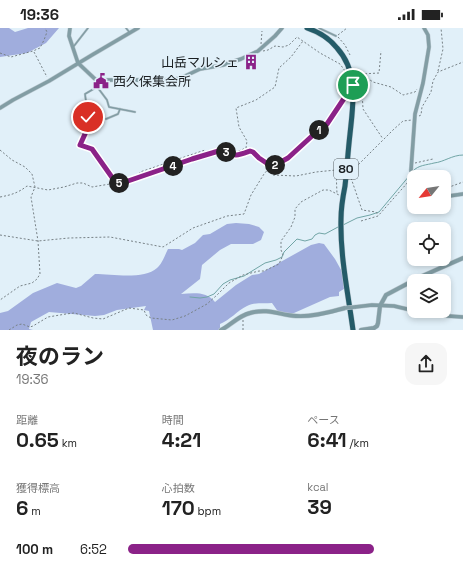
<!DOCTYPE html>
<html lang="ja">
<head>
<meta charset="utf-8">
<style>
	body { margin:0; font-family:"Space Grotesk","Noto Sans JP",sans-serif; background:#f6f6f6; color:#222; height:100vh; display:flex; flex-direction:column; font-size:15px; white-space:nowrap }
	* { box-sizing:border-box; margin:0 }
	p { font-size:13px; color:#767676 }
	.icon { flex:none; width:22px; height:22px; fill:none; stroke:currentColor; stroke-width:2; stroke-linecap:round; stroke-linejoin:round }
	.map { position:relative; height:302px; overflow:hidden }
	.drawer { display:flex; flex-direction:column; background:#fff; flex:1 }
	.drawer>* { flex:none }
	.needle { width:26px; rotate:240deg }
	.controls { position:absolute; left:407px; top:142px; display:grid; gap:8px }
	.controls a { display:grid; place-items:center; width:44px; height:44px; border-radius:8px; background:#fff; box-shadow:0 2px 6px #0003; font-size:20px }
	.pin { position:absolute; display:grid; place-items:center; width:34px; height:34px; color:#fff; margin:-17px; border:2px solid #fff; border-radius:50%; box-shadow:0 1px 4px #0007 }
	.km { position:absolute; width:20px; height:20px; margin:-10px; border-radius:50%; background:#222; color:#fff; font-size:11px; line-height:20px; text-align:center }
	.round { display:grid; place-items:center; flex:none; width:42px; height:42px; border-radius:12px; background:#f6f6f6 }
	.head { display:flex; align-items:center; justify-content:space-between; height:68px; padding:0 16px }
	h1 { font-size:22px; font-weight:700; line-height:30px }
	.metrics { display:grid; grid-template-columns:repeat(3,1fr); gap:6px; height:68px; padding:4px 16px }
	.metrics div { display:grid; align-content:center }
	.metrics b { font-size:20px; font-weight:700 }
	.metrics small { font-size:11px; font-weight:400 }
	.metrics p { font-size:11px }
	ul { padding:0 16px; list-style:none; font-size:13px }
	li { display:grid; grid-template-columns:64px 48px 1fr; align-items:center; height:30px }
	li i { height:10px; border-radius:5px; background:#8b2288 }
	.status { display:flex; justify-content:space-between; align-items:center; height:28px; padding:0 20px; background:#fff; direction:ltr }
	.status svg { height:11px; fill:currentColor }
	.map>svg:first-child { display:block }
	.forest { fill:#a0addd }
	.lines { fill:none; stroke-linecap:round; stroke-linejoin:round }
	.stream { stroke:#71a5a6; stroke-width:1 }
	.service-casing { stroke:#bdcad2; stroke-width:2.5 }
	.minor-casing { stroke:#bdcad2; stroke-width:4.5 }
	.tertiary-casing { stroke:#bdcad2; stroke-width:5 }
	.primary-casing { stroke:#bdcad2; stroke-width:6 }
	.path { stroke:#778186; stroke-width:1; stroke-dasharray:2 2; stroke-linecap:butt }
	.service { stroke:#829da4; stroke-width:1.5 }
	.minor { stroke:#829da4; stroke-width:3.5 }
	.tertiary { stroke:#829da4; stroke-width:4 }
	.primary { stroke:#245b68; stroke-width:5 }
	.minor-bridge-casing { stroke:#bdcad2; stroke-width:4.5; stroke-linecap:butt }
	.minor-bridge { stroke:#829da4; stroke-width:3.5 }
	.route-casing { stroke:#fff; stroke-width:8 }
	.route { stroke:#8b2288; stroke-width:5 }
	.labels { text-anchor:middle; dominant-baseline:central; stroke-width:3; stroke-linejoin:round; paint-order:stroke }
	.shield { fill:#e1f0f9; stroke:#565e62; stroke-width:1 }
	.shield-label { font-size:12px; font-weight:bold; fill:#1a1f22 }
	.poi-label { font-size:13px; fill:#1a1f22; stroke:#e1f0f9; text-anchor:end }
</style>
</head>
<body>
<div class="status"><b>19:36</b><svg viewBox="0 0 49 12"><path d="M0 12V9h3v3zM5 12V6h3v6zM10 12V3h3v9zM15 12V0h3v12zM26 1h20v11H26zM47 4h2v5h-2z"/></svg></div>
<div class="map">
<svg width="463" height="302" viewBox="0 0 463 302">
	<rect width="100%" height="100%" fill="#e1f0f9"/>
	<!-- forest -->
	<path class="forest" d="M0,0H9L15,4L28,0H59L46,15L27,25L0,29Z
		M236,195L249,196L259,199L264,204L261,212L253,216H231L220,222L202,237L200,251L181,266C193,265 207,263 215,274L236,257L252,247L259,246L311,217L319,215L324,216L335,231L345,249L347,259L339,264V268L330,269L294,285L284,287L279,285L272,275C264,276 255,274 247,278C237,283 230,292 220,296V302H153L149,283L144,282L146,278L117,282L104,287L95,288L49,284L31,294L29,301L33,302H0V285L8,283L33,265L57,255L76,260L81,258L95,246C112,246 144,252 157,240C162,236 165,227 168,221H179L182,222L195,215L203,207L210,206L227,196Z"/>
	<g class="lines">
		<!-- stream -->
		<path class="stream" d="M413,143C418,137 427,137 434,135C444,134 452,127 463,127
			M343,197L357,190L370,187L379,184L410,147
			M190,269L200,270L207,269L214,266L223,256L230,252L244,248L265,235L276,232L282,229L284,224L297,211L305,213L312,211L315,207L319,205L325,206L338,199"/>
		<defs>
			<path id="service" d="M126,0L130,5
				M319,0L336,8
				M74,18L88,0
				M96,52L98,60L107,72L109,79L135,84
				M106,91L118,86L120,81
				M85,106V99L88,89L85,66L97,59"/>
			<path id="minor" d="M70,0L69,8L78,35L96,52H171L181,50L200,41L223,37L241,31L258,23L275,8L282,0
				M0,80L13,72L49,53L92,27L138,0
				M414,152L412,150L411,142L415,86L423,55L429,19L428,7L424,0
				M444,167L449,168L463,166
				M355,279L372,277L394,278L432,287L463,289"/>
			<path id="tertiary" d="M221,302C231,297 238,288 250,285C268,280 280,287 296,288C313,289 329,284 345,280
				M361,302L374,300L377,298L378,295L380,278L386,267L420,249L463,230"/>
			<path id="primary" d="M307,0C319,4 329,10 337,20C359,44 353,77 350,106C348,123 347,140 345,158C343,168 341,180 341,191C340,228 348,265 353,302"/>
		</defs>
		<!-- service casing -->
		<use href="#service" class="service-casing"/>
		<!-- minor casing -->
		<use href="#minor" class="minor-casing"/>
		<!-- tertiary casing -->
		<use href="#tertiary" class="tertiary-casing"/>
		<!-- primary casing -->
		<use href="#primary" class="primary-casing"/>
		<!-- path -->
		<path class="path" d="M338,7L347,0
			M338,9L345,17L350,27
			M261,16L262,3
			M263,23L268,22L275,18L283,19L289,17L297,9L320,25L340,36L345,43
			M34,24L47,49
			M0,25L11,29L33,23L40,20L44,12L47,4L45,0
			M355,43H356L362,63L363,81L383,111
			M357,43L373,54L391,59L403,67L415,64L417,61
			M438,43L443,21L441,0
			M361,46L379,45L381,23
			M419,88L421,87L422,79L431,64L433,53L438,44L463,34
			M84,108L81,117L92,121L116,154
			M0,122L12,132L25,139L32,146L35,159L31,169L38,213L40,246L37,251L32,255L20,258L0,272
			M231,126L246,120L247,113L239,99L236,80L256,72L275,59L279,40L291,29L303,13
			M415,135L433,131
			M350,145L393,102L403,93L412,92
			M273,147L296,148L316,144L336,142L337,166
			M138,150L140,144L205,122
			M351,150L362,182L376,184L378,187
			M444,161L463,154
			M0,169C11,167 18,165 27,158L48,162L64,159L77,155H83L92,159L116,155L125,154L192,131L222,122C236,129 237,128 250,123L253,124L259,130L271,138
			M361,193L378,188L409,153
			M0,207L38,213L69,210L110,209L163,219L193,200L227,188L244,186L251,167L264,146L271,138L277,136L287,130L312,108L327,95L348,64
			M243,292V302
			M9,302L17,297L22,296L30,299L33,298L48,289L66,286L74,285L93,290L103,291L129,280L144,282L146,287L151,290L172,292L185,288L207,276L217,267L229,255L243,247L259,243H264L279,236L283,227L281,222V213L291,199L295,189V181L301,174L323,162H329L339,167"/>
		<!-- service -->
		<use href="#service" class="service"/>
		<!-- minor -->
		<use href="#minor" class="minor"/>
		<!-- tertiary -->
		<use href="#tertiary" class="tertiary"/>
		<!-- primary -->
		<use href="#primary" class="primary"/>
		<defs>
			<path id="minor-bridge" d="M345,280L355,279"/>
		</defs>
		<!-- minor-bridge casing -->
		<use href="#minor-bridge" class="minor-bridge-casing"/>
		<!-- minor-bridge -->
		<use href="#minor-bridge" class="minor-bridge"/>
	</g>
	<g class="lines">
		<defs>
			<path id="route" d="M88,89L85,106L80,117L92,121L116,155L125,154L192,131L222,122C236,129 237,128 250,123L253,124L259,130L271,138L277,136L288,130L312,108L327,96L353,57"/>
		</defs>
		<!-- route casing -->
		<use href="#route" class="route-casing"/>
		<!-- route -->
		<use href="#route" class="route"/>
	</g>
	<!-- icons -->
	<defs>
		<symbol id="building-bare" viewBox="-9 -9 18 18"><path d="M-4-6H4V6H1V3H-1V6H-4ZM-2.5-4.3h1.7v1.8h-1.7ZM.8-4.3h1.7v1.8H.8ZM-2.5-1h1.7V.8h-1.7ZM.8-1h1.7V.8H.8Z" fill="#8b2288" stroke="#e1f0f9" stroke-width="2.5" paint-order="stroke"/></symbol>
		<symbol id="civic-bare" viewBox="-9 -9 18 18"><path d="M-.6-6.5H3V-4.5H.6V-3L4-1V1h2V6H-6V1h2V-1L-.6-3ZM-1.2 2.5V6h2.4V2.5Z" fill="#8b2288" stroke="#e1f0f9" stroke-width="2.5" paint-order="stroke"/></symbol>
	</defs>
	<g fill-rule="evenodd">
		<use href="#building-bare" x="240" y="23" width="22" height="22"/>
		<use href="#civic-bare" x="90" y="42" width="22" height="22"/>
	</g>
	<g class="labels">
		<!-- shield labels -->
		<rect class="shield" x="334" y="131" width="24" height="20" rx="3"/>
		<g class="shield-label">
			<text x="346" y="141">80</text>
		</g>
		<!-- poi labels -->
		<g class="poi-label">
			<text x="239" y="34">山岳マルシェ</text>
			<text x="113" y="53" text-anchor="start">西久保集会所</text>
		</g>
	</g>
</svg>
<div class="controls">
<a><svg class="needle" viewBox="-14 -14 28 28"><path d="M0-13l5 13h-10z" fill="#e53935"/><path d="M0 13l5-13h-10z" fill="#767676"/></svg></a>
<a><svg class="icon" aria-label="locate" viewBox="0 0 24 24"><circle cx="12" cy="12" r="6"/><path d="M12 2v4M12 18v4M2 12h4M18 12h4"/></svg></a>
<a><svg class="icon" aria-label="layers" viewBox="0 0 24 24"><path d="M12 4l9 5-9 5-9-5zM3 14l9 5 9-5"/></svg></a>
</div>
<div class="pin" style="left:353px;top:57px;background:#1e9e55"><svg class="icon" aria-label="arrive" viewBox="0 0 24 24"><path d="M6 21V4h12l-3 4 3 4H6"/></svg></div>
<div class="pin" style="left:88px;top:89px;background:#d93025"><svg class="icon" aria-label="check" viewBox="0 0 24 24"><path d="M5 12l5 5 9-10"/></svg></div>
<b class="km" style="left:319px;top:102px">1</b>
<b class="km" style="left:275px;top:137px">2</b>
<b class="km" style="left:226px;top:124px">3</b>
<b class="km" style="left:173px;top:138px">4</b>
<b class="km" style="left:119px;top:155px">5</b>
</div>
<section class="drawer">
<div class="head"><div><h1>夜のラン</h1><p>19:36</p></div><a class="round"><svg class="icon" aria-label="share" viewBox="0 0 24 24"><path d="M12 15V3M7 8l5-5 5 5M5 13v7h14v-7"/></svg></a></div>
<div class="metrics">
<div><p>距離</p><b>0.65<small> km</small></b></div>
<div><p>時間</p><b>4:21</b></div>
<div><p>ペース</p><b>6:41<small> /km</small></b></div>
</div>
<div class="metrics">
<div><p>獲得標高</p><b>6<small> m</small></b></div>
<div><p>心拍数</p><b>170<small> bpm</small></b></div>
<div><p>kcal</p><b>39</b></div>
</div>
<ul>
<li><b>100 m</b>6:52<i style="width:77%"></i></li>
</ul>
</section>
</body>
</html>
